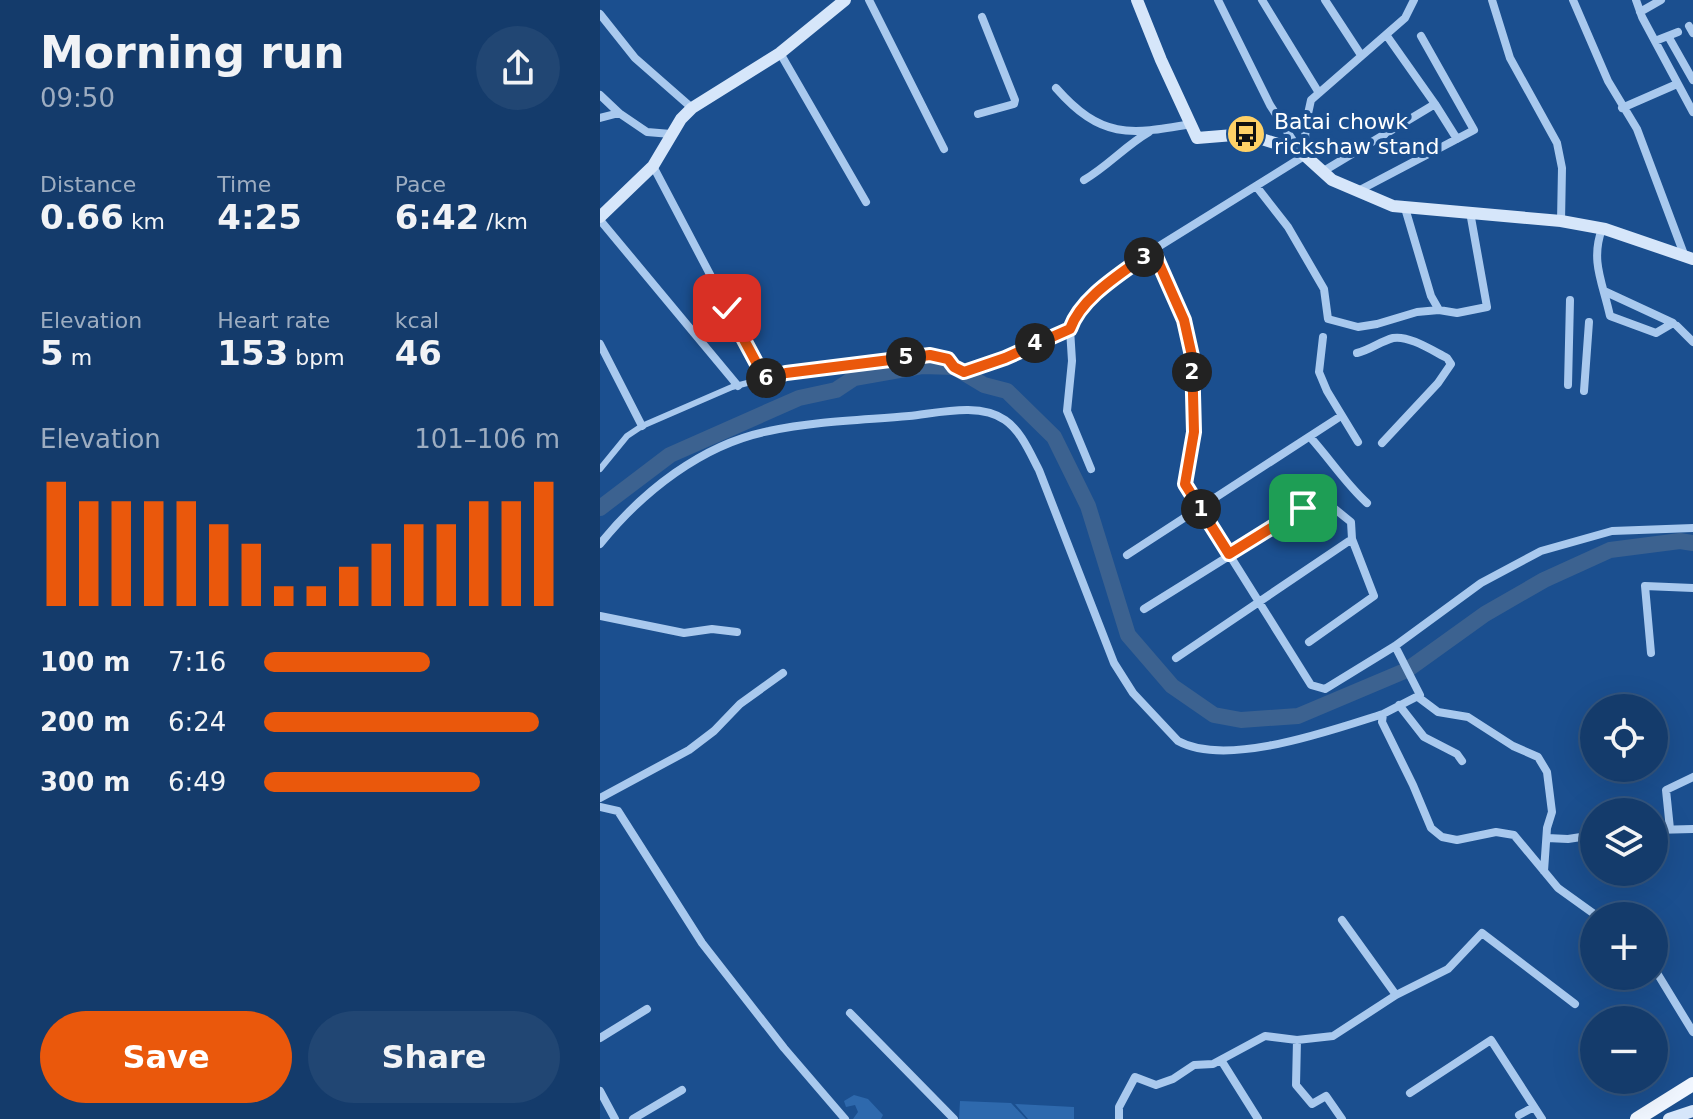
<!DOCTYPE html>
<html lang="en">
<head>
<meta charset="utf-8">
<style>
	body { margin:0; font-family:"DejaVu Sans",sans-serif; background:#214673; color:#f1f3f6; height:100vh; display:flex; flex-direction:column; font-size:30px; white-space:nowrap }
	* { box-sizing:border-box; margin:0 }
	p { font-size:26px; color:#9dadc1 }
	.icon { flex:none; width:44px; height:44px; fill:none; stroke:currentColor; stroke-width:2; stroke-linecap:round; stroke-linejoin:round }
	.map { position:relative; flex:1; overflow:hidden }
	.sheet { display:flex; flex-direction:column; background:#143b6b; width:600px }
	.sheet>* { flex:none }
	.tools { position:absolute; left:980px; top:694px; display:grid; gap:16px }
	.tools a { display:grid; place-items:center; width:88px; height:88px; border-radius:50%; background:#143b6b; box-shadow:0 8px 32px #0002,0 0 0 2px #33557e; font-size:40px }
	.pin { position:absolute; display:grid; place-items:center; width:68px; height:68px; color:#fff; margin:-34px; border-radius:16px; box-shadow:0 4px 12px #0006 }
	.km { position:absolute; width:40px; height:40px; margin:-20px; border-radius:50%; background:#222; color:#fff; font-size:22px; line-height:40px; text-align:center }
	.round { display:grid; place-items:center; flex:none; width:84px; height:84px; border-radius:42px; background:#214673 }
	.overview { display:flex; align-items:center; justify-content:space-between; height:136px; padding:0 40px }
	h1 { font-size:44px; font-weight:800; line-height:60px }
	.figures { display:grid; grid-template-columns:repeat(3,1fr); gap:12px; height:136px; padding:8px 40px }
	.figures div { display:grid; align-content:center }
	.figures b { font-size:34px; font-weight:800 }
	.figures small { font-size:22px; font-weight:400 }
	.figures p { font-size:22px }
	.chart { height:224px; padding:16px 40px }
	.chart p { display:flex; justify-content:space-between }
	.chart svg { width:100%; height:144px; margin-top:8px; stroke:#ea580c; stroke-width:6 }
	.button { display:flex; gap:16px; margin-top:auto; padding:16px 40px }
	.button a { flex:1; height:92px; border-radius:48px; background:#ea580c; color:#fff; font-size:32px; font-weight:800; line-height:92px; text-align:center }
	.button a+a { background:#214673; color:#f1f3f6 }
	ul { padding:0 40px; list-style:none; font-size:26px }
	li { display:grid; grid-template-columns:128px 96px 1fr; align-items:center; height:60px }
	li i { height:20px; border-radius:10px; background:#ea580c }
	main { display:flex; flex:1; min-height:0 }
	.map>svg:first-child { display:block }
	.green { fill:#2e69ad }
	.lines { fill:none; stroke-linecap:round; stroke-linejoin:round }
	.river { stroke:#3c6290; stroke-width:16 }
	.pedestrian { stroke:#a9c9ee; stroke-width:6 }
	.minor { stroke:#a9c9ee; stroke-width:8 }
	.secondary { stroke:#d6e6fa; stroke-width:12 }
	.primary { stroke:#f0f6ff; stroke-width:14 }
	.route-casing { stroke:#fff; stroke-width:16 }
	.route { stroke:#ea580c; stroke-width:10 }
	.labels { text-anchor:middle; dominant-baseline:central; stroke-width:8; stroke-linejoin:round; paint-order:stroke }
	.poi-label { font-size:22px; fill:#fff; stroke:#1b4f8f; text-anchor:start }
</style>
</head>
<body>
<main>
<section class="sheet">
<div class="overview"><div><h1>Morning run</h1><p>09:50</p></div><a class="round"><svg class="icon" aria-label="share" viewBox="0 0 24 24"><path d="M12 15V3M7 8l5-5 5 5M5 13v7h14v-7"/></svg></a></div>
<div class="figures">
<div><p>Distance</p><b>0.66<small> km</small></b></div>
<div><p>Time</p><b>4:25</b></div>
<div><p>Pace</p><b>6:42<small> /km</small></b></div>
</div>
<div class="figures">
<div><p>Elevation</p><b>5<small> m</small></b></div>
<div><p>Heart rate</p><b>153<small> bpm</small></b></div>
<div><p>kcal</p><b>46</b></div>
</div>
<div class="chart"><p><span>Elevation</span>101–106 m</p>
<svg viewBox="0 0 160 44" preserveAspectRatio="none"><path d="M5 44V6M15 44V12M25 44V12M35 44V12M45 44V12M55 44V19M65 44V25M75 44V38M85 44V38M95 44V32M105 44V25M115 44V19M125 44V19M135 44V12M145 44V12M155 44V6"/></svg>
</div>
<ul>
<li><b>100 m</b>7:16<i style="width:56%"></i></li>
<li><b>200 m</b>6:24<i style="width:93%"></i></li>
<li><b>300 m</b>6:49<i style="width:73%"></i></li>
</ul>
<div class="button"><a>Save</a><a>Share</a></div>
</section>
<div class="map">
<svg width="1093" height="1119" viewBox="0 0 1093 1119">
	<rect width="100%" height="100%" fill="#1b4f8f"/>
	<!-- green -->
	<path class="green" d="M254,1095L268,1099L283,1115L281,1119H253L258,1112L255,1105L246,1107L244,1101Z
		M360,1101L411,1103L426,1119H359Z
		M415,1104L474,1107V1119H428Z"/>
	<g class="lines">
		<!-- river -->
		<path class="river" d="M0,508L70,455L199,398L236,390L254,378L322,366L354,367L384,385L407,391L454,437L488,506L528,635L572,686L614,715L641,720L698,716L807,670L885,614L944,580L1010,550L1080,541L1093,543"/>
		<!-- pedestrian -->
		<path class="pedestrian" d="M0,469L27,436L42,426L132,387L186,373L330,355L348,359L354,367L364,372L405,358L470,329"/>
		<!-- minor -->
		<path class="minor" d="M269,0L344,149
			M618,0L670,105L699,150
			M662,0L719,93
			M725,0L761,55
			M892,0L910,58L957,143L962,168L961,221
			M973,0L1008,81L1037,129L1085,257
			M1036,0L1042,17L1093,112
			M1040,12L1061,0
			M0,14L35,58L92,108
			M1089,26L1093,33
			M1068,36L1093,80
			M1055,41L1078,32
			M180,53L266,202
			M456,88C501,139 529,135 591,124
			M0,95L19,113L47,132L71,134
			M835,104L857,139
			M1022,108L1077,84
			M378,114L414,104L415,100L382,17
			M0,118L19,113
			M53,166L165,379
			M722,172L835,104L787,36
			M484,180C508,166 525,146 549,132
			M656,186L688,227L724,289L728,319L758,327L777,324L817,312L839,310L857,313L887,307L870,212
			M758,191L874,130L821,36
			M805,208L831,296L839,310
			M0,220L138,386
			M1002,229C990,261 1003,283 1010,316L1056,333L1073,323L1004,291
			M553,250L584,320L592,356L594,432L585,484L711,685L725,689L795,646L881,583L941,551L1012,531L1093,528
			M1077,326L1093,342
			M723,337L719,372L727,391L758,442
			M0,344L42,426
			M757,353C770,350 781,341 793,338C809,335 833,351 847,358L851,364L838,383L782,443
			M968,385L970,300
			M984,391L989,322
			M710,437C730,459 745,483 767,503
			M491,469L467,411L472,361L470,329L473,320L495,295L553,250L704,156L706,123L711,100L805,18L814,0
			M0,544C42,492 102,444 169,431C215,421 263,420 309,416C338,413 380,402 405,420C421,431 430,453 439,470L514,663L533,693L578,741C627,768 732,730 783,714
			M527,555L741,416
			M544,609L682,523L703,508L715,493L751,522L752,539L774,596L709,642
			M0,616L84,633L112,629L137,632
			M795,646L820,695L783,714L782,722L813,785L831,828L842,837L857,840L896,832L914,835L958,888L997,916
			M1051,653L1045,586L1093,588
			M576,658L752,539
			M818,697L838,712L868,717L913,746L938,757L947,772L952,812L947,828L944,871
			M799,705L824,737L857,754L862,761
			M0,798L89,750L114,731L140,704L183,673
			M0,807L18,811L102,943L184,1048L245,1119
			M1070,829L1066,790L1093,777
			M1054,830L1093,829
			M947,838L968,839L994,835
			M742,920L796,995
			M1054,968L1093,1032
			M250,1013L354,1119
			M0,1038L47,1009
			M697,1040L696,1085L712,1104L726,1096L742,1119
			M621,1060L658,1119
			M0,1091L15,1119
			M810,1093L891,1040L942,1119
			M919,1115L934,1107
			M33,1119L82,1090
			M519,1119V1107L535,1077L556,1085L573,1079L594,1065L613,1064L665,1036L697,1040L733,1036L796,995L848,969L882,933L975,1004"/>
		<!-- secondary -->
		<path class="secondary" d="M537,0L561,60L597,138L646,134L700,151L732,180L793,206L961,221L1005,229L1093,259
			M0,217L53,166L81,119L92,108L180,53L245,0
			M1069,1119L1093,1111"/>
		<!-- primary -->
		<path class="primary" d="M1037,1119L1093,1084"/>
	</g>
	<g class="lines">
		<defs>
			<path id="route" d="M127,308L165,379L186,373L330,355L348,359L354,367L364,372L405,358L470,329C482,295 526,271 553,250L584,320L592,356L594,432L585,484L629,554L703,508"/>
		</defs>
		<!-- route casing -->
		<use href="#route" class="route-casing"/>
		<!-- route -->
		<use href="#route" class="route"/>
	</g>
	<!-- icons -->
	<defs>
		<symbol id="bus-disc" viewBox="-11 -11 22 22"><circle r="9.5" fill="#ffd166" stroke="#1b4f8f"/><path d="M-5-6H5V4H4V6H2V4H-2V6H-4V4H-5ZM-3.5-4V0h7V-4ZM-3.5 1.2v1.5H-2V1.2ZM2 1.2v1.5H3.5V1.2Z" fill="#111"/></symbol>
	</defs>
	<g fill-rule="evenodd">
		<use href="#bus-disc" x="624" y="112" width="44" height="44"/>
	</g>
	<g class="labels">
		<!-- poi labels -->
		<g class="poi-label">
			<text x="674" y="121">Batai chowk<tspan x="674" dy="25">rickshaw stand</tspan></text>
		</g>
	</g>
</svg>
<div class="tools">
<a><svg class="icon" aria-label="locate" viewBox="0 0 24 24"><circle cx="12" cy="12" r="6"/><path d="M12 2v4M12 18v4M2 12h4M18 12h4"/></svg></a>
<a><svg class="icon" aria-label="layers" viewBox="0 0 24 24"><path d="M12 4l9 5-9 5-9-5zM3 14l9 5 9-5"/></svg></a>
<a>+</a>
<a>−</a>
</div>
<div class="pin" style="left:703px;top:508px;background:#1e9e55"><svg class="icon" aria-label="arrive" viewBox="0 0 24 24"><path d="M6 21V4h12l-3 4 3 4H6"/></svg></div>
<div class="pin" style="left:127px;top:308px;background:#d93025"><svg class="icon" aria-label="check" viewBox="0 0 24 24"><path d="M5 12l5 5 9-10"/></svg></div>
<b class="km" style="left:601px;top:509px">1</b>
<b class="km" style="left:592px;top:372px">2</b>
<b class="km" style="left:544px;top:257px">3</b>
<b class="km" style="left:435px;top:343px">4</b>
<b class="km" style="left:306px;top:357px">5</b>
<b class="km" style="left:166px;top:378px">6</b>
</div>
</main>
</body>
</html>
